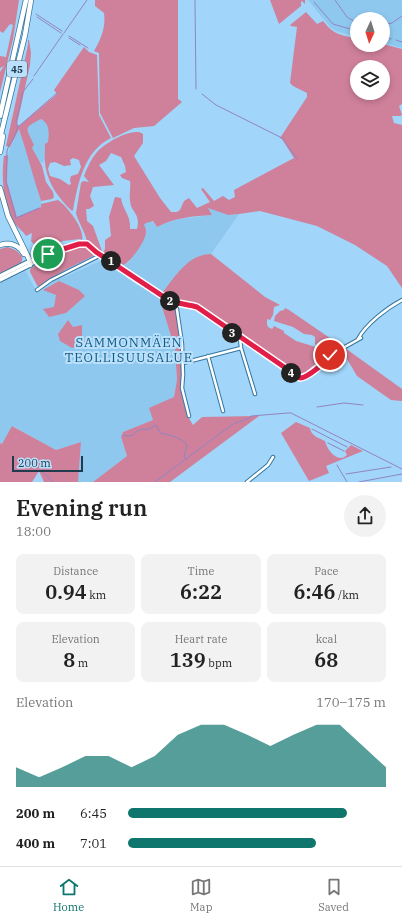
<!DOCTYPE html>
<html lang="en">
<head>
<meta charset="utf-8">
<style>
	body { margin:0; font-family:"IBM Plex Serif",serif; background:#f2f2f2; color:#222; height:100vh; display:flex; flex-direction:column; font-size:15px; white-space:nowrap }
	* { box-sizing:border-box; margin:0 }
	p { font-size:13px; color:#767676 }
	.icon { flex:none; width:22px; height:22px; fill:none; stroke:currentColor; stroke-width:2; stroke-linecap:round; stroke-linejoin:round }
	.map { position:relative; height:482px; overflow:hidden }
	.sheet { display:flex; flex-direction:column; background:#fff; flex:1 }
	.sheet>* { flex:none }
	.needle { width:26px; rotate:184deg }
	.buttons { position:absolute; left:350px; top:12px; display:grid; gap:8px }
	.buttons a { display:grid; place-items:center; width:40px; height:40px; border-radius:50%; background:#fff; box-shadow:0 2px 6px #0003; font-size:20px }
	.scale { position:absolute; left:12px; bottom:10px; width:71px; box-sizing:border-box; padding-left:4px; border:2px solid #1f3b4d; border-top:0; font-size:11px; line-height:14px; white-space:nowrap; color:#1f3b4d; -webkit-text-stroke:3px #bae0fc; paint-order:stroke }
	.pin { position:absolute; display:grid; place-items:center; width:34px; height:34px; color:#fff; margin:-17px; border:2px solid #fff; border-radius:50%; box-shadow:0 1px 4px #0007 }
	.km { position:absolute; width:20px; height:20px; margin:-10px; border-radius:50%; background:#222; color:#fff; font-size:11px; line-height:20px; text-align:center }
	.round { display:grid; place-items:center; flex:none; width:42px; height:42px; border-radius:21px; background:#f2f2f2 }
	.headline { display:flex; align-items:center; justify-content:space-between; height:68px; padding:0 16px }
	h1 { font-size:22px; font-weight:600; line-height:30px }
	.figures { display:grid; grid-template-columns:repeat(3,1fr); gap:6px; height:68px; padding:4px 16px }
	.figures div { display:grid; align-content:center; border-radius:8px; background:#f2f2f2; text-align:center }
	.figures b { font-size:20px; font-weight:600 }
	.figures small { font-size:11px; font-weight:400 }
	.figures p { font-size:11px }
	.chart { height:112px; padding:8px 16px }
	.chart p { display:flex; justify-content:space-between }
	.chart svg { width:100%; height:72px; margin-top:4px; fill:#0f766e; opacity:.7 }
	ul { padding:0 16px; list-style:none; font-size:13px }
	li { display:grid; grid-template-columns:64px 48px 1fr; align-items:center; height:30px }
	li i { height:10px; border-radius:5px; background:#0f766e }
	.tab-bar { display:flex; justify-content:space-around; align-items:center; height:56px; border-top:1px solid #e0e0e0; background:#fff; font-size:11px; color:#767676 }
	.tab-bar a { display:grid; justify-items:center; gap:2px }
	.tab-bar .selected { color:#0f766e }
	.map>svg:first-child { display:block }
	.built { fill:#8fc8ef }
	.green { fill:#cf809a; fill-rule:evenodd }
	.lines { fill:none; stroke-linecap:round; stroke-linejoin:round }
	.stream { stroke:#9085c3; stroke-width:1 }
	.street-casing { stroke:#3577a0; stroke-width:4.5 }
	.primary-casing { stroke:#3577a0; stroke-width:5.5 }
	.highway-casing { stroke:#3577a0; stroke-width:6 }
	.street { stroke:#fff; stroke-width:2.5 }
	.primary { stroke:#fff; stroke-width:3.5 }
	.highway { stroke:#fff; stroke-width:4.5 }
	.route-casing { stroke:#fff; stroke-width:8 }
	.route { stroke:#e11d48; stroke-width:5 }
	.labels { text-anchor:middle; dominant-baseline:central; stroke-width:4; stroke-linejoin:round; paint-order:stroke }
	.shield { fill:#bae0fc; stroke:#4e6c82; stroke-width:1 }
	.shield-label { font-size:10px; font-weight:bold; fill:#1f3b4d }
	.quarter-label { font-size:13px; letter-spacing:1px; fill:#105980; stroke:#bae0fc }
</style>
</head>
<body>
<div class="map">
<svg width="402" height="482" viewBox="0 0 402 482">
	<rect width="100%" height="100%" fill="#a1d5f9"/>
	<!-- built -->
	<path class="built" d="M308,0H402V48L383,43V19H357V37L336,31L330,27Z
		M41,119L46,121L49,130L48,142L45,144V159L43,163L39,162L32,148L33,145L28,132V127L29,125Z
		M18,129H19L33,171L42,206L17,218L7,182L8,155L10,147L14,141Z
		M208,208L228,215L239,214L211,254L199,256L185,265L162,293L123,265L128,263L140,247L146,231L144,225L146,223L152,221L157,227L163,224L179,219L212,215Z
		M100,261H104L137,285L147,288L159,297L175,349L177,380L174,398L150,408L153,420L123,432L121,438L127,456L93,482H78L81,442L56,450L13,426L2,444L0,443V283L26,271L37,293L55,280L67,276Z"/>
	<!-- green -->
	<path class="green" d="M0,0H19L13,39L0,92V72L4,66L0,68V56L6,57L13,25L10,24L3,33L0,31Z
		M95,0H178V99L182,102L154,126L134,128L113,138L100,113L99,53L94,51C101,39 106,27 104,13L95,6Z
		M270,0H305V4L302,1L301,2V6L279,24Z
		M306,12L317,24L323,21C335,36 340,34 357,39V45L383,44L402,49V104L399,106L402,115L400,116H392L394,123L402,125V288L387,266L355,245L317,226L260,211L239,214L228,215L208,208L212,215C194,216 173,218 157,227L153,221L146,223L144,225C145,227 146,229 146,231C147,240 130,263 123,265L103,253L105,249V240L111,236L109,217L115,197L121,198C123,211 131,215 130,229H137C141,213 131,213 130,201C129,194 131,187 130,181L122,178L120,175L126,172L125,166L121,157L111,153L106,161L99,165L114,185L93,187L90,196L94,206L89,209H86L87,221L93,226L102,251L101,252C96,249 93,243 87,241C85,232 77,219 76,213L81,183L83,181L89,182L84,176C87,168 92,157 98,151C105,143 134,126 143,134V143L134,156L160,198L171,212H177L180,210L184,201L189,198L197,208L210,202L201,189L203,188L214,201L223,196L229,200L235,197L234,190L294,158L282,139L280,138L307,97V93L293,86L290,83L297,27L291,26L290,25ZM357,67H383V93H357Z
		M28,40H29L31,53L30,65L17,124L19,126L57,94L54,90L84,47L89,52L97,55L99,115L111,138C84,151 78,183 73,210L72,211C60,200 49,185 46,169C44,161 45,152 45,144L48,142C49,133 50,124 41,119C24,128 25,126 34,145L32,148L42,166L46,182L53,192L54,197L52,199L41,201C33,177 27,153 19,129L10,147L6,146L28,45ZM73,158L79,160L81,167L78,174L71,176L70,180L71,184L69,185L60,179L50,176L48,169L50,163L55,162L64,166L71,165L70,160Z
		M8,155L7,182L17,217L41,207V204L58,200C67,206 85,229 82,240L80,239L63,241L40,251L31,241L32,233L26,236C23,231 18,228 15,224C3,207 1,176 4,156Z
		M83,246C88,247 94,250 93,256L65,270L38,287L30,272V269C46,258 64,250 83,246Z
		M7,247C16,249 29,257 18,266C13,270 6,272 0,275V249Z
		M211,254L265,297L280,305L274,307L273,315L270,320L267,319V324L268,327L272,329L274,326L284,331V333L296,341L319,348L315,344V337L312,335L304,334L293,327L274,321L275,316L280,311L284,310L285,308L289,310L343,347L325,355L329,357L345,348L402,389V401L391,400L357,376L347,359L342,355L338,356L336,360L325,365L319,361L302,375L198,305L172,300L162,293C175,277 188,254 211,254Z
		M59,281L79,290L85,296L66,313L49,317L43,309L54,307L56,295L43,290Z
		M159,297L175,307C178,322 181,338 182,353C183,379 178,402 193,425L202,417L259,416L170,482H93L127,456L121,437L123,432L153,420L149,408L174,397L177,380L175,349Z
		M68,320L73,327L82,325V335L86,343L72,348L60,341L58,334Z
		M296,422L310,428C311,436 319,438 325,441C327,450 338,464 347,455L345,451L351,445L363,451L326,466L329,473L309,481L281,433Z
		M12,426L56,450L81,442L78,482H44L39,471L32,482H0V443L2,444Z"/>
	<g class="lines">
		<!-- stream -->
		<path class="stream" d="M195,0L196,89
			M335,0L347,17L357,23
			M314,2L333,24L357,31
			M36,14L62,31
			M37,17L61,33
			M383,25L392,23L402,16
			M64,33L87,0
			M69,36L88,48
			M383,37L391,39
			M69,38L80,45
			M396,40L402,42
			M34,76L63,34
			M33,79L22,93L21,102L16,121L18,127L13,140L9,145L7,151L6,181L16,218L39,208
			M202,94L216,105L282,138L297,159
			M18,127L57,93
			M317,407L344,403L363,405
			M312,429L347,447
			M123,436L124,435L128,436L133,435L137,431L143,429L147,430L156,425L160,433C169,435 181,437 187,445L184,457L186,459
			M328,443L344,451
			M47,464L42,471L53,482
			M337,465L347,482
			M346,474L391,467
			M155,482L233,424L250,418L251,416L288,413H291L402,469
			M359,482L402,474"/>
		<defs>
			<path id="street" d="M31,261C42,256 76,242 87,244L96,251L167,299C176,304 187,304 197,307L300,378H303L319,367L325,358L361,338
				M30,265L52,254
				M37,290L51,280L101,255
				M176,303L182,344L183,375L182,388L189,416
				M240,338L241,348L255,394
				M358,339C366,324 387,308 402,300
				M208,356L223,411
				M183,363L241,348
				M247,482L268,465L273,457"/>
			<path id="primary" d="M0,276L30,261
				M0,280L30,265"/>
			<path id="highway" d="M0,116L26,0
				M0,138L25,35L31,0
				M0,152L3,136
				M0,188L8,216L30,261V265
				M0,245C10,242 19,245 24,254"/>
		</defs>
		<!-- street casing -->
		<use href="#street" class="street-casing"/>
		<!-- primary casing -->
		<use href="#primary" class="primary-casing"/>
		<!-- highway casing -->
		<use href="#highway" class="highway-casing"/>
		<!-- street -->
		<use href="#street" class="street"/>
		<!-- primary -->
		<use href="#primary" class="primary"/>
		<!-- highway -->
		<use href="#highway" class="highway"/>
	</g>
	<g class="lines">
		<defs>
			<path id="route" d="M48,254L79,244H87L96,252L167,299C176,304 187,304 197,307L300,378C306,378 314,371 319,367C323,363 324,358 330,355"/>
		</defs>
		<!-- route casing -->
		<use href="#route" class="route-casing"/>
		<!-- route -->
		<use href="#route" class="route"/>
	</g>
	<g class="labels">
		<!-- shield labels -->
		<rect class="shield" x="7" y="61" width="20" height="16" rx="3"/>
		<g class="shield-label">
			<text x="17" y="69">45</text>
		</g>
		<!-- quarter labels -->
		<g class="quarter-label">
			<text x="129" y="342">SAMMONMÄEN<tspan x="129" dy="15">TEOLLISUUSALUE</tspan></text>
		</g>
	</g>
</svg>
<div class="buttons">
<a><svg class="needle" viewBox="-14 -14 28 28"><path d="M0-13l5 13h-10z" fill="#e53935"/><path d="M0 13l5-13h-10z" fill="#767676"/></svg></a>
<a><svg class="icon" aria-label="layers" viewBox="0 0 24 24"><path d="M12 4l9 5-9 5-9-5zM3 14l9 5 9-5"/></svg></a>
</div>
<div class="scale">200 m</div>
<div class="pin" style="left:48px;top:254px;background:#1e9e55"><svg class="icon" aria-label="arrive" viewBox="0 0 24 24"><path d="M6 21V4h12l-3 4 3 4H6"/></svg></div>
<div class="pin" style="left:330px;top:355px;background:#d93025"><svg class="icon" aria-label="check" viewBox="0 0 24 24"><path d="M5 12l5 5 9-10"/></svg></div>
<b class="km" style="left:111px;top:261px">1</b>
<b class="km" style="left:170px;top:301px">2</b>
<b class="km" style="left:232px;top:333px">3</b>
<b class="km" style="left:291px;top:373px">4</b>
</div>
<section class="sheet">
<div class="headline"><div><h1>Evening run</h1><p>18:00</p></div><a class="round"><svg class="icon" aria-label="share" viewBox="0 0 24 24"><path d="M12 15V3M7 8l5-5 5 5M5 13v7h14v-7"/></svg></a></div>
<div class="figures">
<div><p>Distance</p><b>0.94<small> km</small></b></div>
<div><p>Time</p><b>6:22</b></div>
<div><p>Pace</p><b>6:46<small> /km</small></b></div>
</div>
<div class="figures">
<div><p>Elevation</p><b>8<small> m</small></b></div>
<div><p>Heart rate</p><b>139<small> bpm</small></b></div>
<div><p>kcal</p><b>68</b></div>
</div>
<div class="chart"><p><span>Elevation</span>170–175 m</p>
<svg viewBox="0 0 160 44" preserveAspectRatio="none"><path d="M0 44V32L10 38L20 32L30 25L40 25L50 32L60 25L70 12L80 6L90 6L100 12L110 19L120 12L130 6L140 6L150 19L160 32V44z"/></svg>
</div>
<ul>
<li><b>200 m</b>6:45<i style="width:85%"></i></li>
<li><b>400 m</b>7:01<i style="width:73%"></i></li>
</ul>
</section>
<nav class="tab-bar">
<a class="selected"><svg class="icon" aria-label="home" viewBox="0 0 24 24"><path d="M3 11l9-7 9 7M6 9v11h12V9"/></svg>Home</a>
<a><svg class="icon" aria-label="map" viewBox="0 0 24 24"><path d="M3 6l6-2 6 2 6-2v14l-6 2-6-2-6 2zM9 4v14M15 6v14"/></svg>Map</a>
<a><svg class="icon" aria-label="saved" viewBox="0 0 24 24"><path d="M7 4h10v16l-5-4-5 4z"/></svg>Saved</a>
</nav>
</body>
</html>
